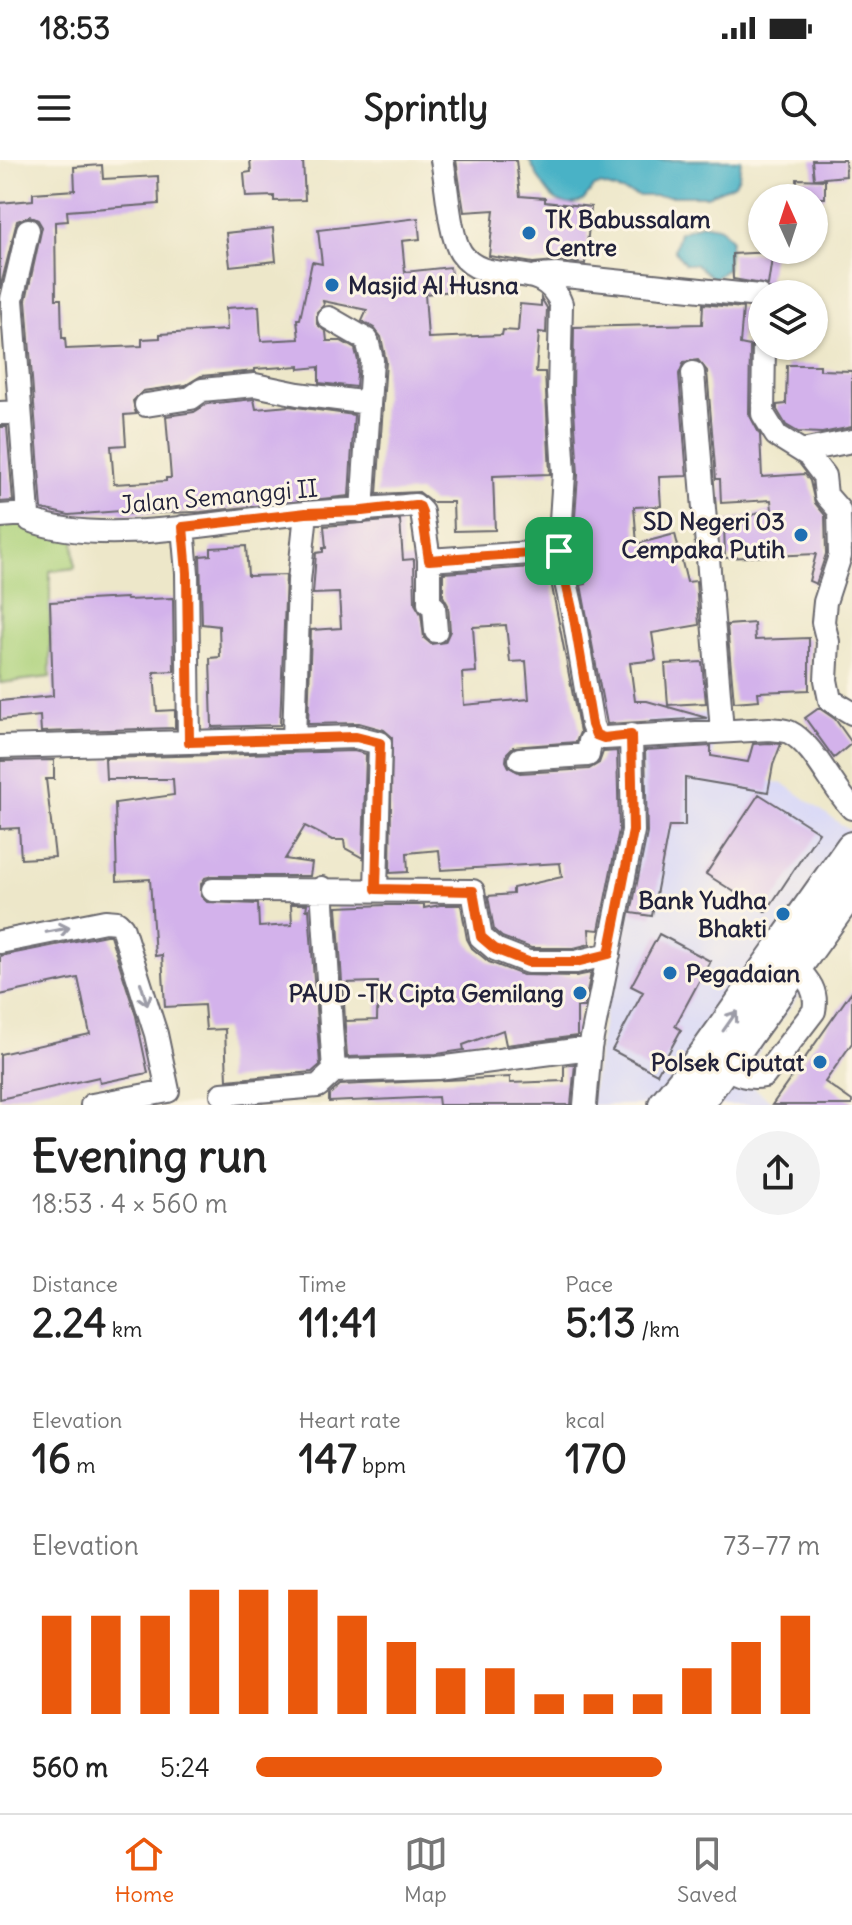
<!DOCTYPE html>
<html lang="en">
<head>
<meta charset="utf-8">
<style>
	body { margin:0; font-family:Delius,sans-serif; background:#f2f2f2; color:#222; height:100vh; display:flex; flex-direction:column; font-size:30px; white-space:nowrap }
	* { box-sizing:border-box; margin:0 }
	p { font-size:26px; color:#767676 }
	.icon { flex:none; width:44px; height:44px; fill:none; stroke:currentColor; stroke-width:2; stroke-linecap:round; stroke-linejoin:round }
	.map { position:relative; height:945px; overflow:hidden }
	.side { display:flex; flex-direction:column; background:#fff; flex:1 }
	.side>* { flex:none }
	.needle { width:52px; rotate:357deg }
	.controls { position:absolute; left:748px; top:24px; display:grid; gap:16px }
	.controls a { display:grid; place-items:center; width:80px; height:80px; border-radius:50%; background:#fff; box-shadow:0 2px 6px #0004; font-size:40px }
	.pin { position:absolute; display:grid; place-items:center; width:68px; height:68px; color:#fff; margin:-34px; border-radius:16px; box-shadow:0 4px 12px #0006 }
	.round { display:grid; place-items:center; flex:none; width:84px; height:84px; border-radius:42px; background:#f2f2f2 }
	.headline { display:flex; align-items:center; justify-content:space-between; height:136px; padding:0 32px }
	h1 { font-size:44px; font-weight:800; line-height:60px }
	.figures { display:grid; grid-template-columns:repeat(3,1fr); gap:12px; height:136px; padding:8px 32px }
	.figures div { display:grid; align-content:center }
	.figures b { font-size:40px; font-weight:800 }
	.figures small { font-size:22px; font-weight:400 }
	.figures p { font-size:22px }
	.chart { height:224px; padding:16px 32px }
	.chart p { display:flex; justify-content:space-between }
	.chart svg { width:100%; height:144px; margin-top:8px; stroke:#ea580c; stroke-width:6 }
	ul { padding:0 32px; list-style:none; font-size:26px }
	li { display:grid; grid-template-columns:128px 96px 1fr; align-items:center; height:60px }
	li i { height:20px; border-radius:10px; background:#ea580c }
	.status { display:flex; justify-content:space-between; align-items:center; height:56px; padding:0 40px; background:#fff; direction:ltr }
	.status svg { height:22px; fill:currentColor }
	header { display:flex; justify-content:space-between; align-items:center; height:104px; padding:0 32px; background:#fff; font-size:36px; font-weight:800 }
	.tab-bar { display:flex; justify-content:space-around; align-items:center; height:112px; border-top:2px solid #e0e0e0; background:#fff; font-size:22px; color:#767676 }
	.tab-bar a { display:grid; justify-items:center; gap:4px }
	.tab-bar .on { color:#ea580c }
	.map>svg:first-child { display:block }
	.built { fill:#d7d7f8 }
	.green { fill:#add27c; stroke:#687a5c; stroke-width:2 }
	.water { fill:#48b2c6; stroke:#356a80; stroke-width:2 }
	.building { fill:#d3b2eb; fill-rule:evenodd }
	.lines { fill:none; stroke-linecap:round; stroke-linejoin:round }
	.minor-casing { stroke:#69676d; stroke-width:26 }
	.highway-casing { stroke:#69676d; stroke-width:36 }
	.minor { stroke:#fff; stroke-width:22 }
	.highway { stroke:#fff; stroke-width:32 }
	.oneway { stroke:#9c9ca7 }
	.route-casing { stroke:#fff; stroke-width:16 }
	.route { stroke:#ea580c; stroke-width:10 }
	.poi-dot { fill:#1f6fb2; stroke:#fcf5e5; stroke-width:3 }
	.labels { text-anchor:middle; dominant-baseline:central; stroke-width:6; stroke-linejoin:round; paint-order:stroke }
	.poi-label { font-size:24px; font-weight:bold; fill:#22223b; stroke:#fcf5e5; text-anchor:end }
	.street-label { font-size:24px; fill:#22223b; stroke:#fcf5e5 }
</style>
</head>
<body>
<div class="status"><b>18:53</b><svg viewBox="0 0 49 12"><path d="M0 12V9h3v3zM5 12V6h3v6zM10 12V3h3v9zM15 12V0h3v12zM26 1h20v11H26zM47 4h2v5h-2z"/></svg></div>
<header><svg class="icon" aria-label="menu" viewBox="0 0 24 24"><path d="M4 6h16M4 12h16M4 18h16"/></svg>Sprintly<svg class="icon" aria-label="search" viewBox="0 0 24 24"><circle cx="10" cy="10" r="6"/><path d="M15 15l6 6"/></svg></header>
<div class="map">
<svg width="852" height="945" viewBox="0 0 852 945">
	<rect width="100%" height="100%" fill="#fcf5e5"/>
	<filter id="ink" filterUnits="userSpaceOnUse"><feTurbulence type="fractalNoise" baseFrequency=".0125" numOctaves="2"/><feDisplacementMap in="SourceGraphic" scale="16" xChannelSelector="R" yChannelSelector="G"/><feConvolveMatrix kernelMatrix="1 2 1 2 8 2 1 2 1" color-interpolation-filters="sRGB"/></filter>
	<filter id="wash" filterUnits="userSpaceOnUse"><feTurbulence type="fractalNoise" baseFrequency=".006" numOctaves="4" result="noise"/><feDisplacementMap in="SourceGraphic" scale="32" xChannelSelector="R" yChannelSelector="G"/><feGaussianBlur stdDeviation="1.8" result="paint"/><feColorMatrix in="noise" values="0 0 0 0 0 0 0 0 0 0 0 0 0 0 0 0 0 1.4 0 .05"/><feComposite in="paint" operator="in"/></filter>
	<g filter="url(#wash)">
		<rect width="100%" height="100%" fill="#ede7c9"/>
		<!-- built -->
		<path class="built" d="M719,552L710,614L783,623L852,672V760L741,917L776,945H590L638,651L646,558Z"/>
		<!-- green -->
		<path class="green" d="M73,355L75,408L50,411V517L0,523V361Z"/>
		<!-- water -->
		<path class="water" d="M529,0H741L739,16L735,24L707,36H639L600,25L594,27L583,41C552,55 541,21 529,0Z
			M702,64L720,67L731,79L727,109L714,119L696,104H685L674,90L679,72Z"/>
		<g id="blocks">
			<!-- building -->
			<path class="building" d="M250,0H303L305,40L274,41V36L246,37L244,13L251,12Z
				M456,0H516L520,36L545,38V42L591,47L585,104L556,101L533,103L489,96L494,50L464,52Z
				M812,0H845L846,16L814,19Z
				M102,5L103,19L158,16L159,44L67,51L68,61L55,62L56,139H61L62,178H65L66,189L142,186V179L160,178V174L227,170L226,148L259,146L261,181L299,179L297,159H300L312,102L322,104L318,70L418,58L420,79L402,81L405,112L450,107L453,131L425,134L428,178L502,175L503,170L518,171L520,144L541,146V138L547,148L546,173L539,172L536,212H545L550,314L493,316L495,370L454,371L453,342H432L419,332L377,334L386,201L381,177L374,168L362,161L367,150L323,141L324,145L317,152V164L326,172L327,181H341L355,189L358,201L356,227L319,223V207L299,209V206L255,209V211L201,216L186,225L143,231L133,241L136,254L124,255L126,285L111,286L114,324L166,321V318H171L166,256L194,252L207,244L254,239L256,249L289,246L354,255L349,336L201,352L120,354V351L69,355L42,349L26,140L42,67L38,60L30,56L17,61L0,129V43L33,40V33L75,30L74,7Z
				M797,19L825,20V38H797Z
				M273,68L276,101L230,106L226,73Z
				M773,92L768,125L733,119L732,94Z
				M703,144L743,148L740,184L750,186L749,254L760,275L762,317L805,314L810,321L815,343L825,355L826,394L816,424L809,421L816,394L725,398L724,362L772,350L771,340L721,343L720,319H716L707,211L698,200L684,202L679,214L687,316L659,317L661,346L634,347L637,384L675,374L687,422L696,421L699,465L652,473L656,500L630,503L635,541H647L707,558L607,564L581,425L586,424L580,370L574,371L578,315L573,232L574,167L702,164Z
				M787,205H820V210L852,211V267L822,273L798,272L786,265L777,250V245L786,244Z
				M0,267H7L13,341L0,342Z
				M400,360L403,400L414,399L415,444L421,454L424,478L431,484L445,482L450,471L448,445L443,436V413L548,406L580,572L576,582L513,587L507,593L506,601L509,607L520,613L589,609L599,603L603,592L617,591L619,670L599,770L589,769L590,784L574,788H531L502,777L494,770L488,736L513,734V728L562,717L560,703L441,710L439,690L407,693L408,712L390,713L392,577L384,570L359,563L308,564L311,470L341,468L339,433L313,434L316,393L323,392V388H326L324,366ZM506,465L510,502L526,501L529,539L464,545L462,513L476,512L473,467Z
				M246,386L248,416L286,415L280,565L212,567L210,498L220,497L219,466L202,464L200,396L211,395V388Z
				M126,438L127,440L173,438L174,511L154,512L157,551L175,550V568L41,572L40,556L0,560V541L53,536L50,442Z
				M754,463L755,480L809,478V530L758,532L759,540L734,542L727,465Z
				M702,502L706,543L668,545L665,504Z
				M819,548L835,559L852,583L834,598L805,558Z
				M769,583L781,584L773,605L768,632L685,618V666H669L652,756L631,753L647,673L645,590L711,586V596L748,602L753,584Z
				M354,591L366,594L363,698L345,688L344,680H332L305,666L285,699L312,703L310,716H213L205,718L201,724V736L207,742L258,744L259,767L292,765L291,744H307L306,750L309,749L320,905L312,912L227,920L225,869L206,870L204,845L165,847L162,795L155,796L150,719L117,721L115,643L174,635L173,619H106L105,598Z
				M54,600V619H46L55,697L21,699L19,668L0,669V601Z
				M759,634L819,672L766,752L706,714Z
				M387,745H424V748L440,745H461L467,779L472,788L489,802L523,815L576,816L591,813L584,847H577V876L506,885L503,870L463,885L464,890L437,894L347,897L337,747ZM378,822L377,860L345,861L343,823Z
				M659,774L710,801L675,866L681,870L657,914L612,890L643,832L631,826Z
				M106,775H110L136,856L148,913L100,923L99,917L0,939V894L90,874L78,818L0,835V796Z
				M852,831V883L825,922L852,941V945H772Z
				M575,904L571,945H439L438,937L329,942V935L340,925L510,917V923L564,921V906Z"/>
		</g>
	</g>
	<g filter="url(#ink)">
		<use href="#blocks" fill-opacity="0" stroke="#69676d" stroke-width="2"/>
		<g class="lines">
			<defs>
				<path id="minor" d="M442,0C447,23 449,75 461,93C487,131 543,94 561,144L559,232L564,314L559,391L574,458L592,565L596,575L604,578L770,569C776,570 784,570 789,572C814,584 832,628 852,648
					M537,116L556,115L759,136L762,138
					M329,158L367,180L372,200L362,351
					M764,186L763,254L776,275L808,295L824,316L826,335L839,350L840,396L825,442L823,462L828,482L826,520L830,540L852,553
					M693,213L722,571
					M146,245L191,238L202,230L255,225L298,234L369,243
					M0,253L20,252
					M802,291L852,281
					M28,354L30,360C101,388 227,360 305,353C341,350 378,349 415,345L422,352L429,400L559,391
					M28,354L12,139L28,70
					M0,356L28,354
					M429,400V443L434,447L436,471
					M294,579L299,421L306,353
					M189,582L356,577L380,583L376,729
					M0,587L189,582L187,413L183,367
					M520,599L588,595L590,581L596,575
					M322,728L334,911
					M213,730L473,731L481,777L495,789L528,802H576L609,794
					M0,782L105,761L117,762L122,767L156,874L168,931L92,945
					M726,907C738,915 749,919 764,916L814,851C818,831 809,821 796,807
					M222,934L318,926L334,911L438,908L590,888
					M585,945L590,888L633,671L631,575"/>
				<path id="highway" d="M665,945L705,895L852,688
					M696,945L852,728"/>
			</defs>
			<!-- minor casing -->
			<use href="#minor" class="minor-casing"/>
			<!-- highway casing -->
			<use href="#highway" class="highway-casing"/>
			<!-- minor -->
			<use href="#minor" class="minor"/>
			<!-- highway -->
			<use href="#highway" class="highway"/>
		</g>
		<!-- one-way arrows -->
		<defs><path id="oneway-shaft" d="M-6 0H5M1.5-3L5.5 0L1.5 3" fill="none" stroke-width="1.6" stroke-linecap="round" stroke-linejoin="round" transform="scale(2)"/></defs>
		<g class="oneway">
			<use href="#oneway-shaft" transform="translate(58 770) rotate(-11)"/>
			<use href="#oneway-shaft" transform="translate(144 834) rotate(73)"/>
			<use href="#oneway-shaft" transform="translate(730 861) rotate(-55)"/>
		</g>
	</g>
	<g class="lines" filter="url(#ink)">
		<defs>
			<path id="route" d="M415,345L420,347L422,352L429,400L559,391L574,458L592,565L596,575L604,578L631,575L633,671L609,794L576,802H528L495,789L481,777L473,731L376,729L380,583L356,577L189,582L187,413L183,367L306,353L362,351Z"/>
		</defs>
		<!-- route casing -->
		<use href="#route" class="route-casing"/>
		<!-- route -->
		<use href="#route" class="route"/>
	</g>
	<!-- markers -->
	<g class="poi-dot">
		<circle cx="529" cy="73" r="8"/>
		<circle cx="332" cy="125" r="8"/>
		<circle cx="801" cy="375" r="8"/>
		<circle cx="783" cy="754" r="8"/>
		<circle cx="670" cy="813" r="8"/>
		<circle cx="580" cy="833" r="8"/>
		<circle cx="820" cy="902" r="8"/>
	</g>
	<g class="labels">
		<!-- poi labels -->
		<g class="poi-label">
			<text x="545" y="59" text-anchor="start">TK Babussalam<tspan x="545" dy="28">Centre</tspan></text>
			<text x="348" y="125" text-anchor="start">Masjid Al Husna</text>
			<text x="785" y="361">SD Negeri 03<tspan x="785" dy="28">Cempaka Putih</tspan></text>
			<text x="767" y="740">Bank Yudha<tspan x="767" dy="28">Bhakti</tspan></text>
			<text x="686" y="813" text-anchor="start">Pegadaian</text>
			<text x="564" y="833">PAUD -TK Cipta Gemilang</text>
			<text x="804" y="902">Polsek Ciputat</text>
		</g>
		<!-- street labels -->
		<g class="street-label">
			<text transform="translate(219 336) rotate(-5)">Jalan Semanggi II</text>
		</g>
	</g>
</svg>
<div class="controls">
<a><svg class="needle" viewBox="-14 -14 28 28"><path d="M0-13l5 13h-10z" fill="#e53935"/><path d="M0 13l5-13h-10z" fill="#767676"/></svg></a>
<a><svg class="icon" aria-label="layers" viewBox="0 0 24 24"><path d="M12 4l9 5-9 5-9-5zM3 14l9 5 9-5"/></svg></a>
</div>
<div class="pin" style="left:559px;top:391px;background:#1e9e55"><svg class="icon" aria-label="arrive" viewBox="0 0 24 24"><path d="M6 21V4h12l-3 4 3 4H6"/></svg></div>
</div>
<section class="side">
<div class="headline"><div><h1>Evening run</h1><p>18:53 · 4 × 560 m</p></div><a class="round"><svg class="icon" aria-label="share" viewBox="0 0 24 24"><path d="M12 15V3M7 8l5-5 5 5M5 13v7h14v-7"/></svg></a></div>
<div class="figures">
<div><p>Distance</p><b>2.24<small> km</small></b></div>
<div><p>Time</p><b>11:41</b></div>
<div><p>Pace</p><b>5:13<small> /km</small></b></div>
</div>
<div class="figures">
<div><p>Elevation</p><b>16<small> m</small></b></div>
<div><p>Heart rate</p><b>147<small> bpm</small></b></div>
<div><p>kcal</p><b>170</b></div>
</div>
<div class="chart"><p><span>Elevation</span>73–77 m</p>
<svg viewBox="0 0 160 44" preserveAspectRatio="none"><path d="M5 44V14M15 44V14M25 44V14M35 44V6M45 44V6M55 44V6M65 44V14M75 44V22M85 44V30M95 44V30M105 44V38M115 44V38M125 44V38M135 44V30M145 44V22M155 44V14"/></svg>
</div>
<ul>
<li><b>560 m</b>5:24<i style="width:72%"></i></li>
</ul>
</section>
<nav class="tab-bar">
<a class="on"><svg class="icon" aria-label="home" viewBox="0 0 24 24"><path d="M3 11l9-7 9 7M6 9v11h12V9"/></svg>Home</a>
<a><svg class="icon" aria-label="map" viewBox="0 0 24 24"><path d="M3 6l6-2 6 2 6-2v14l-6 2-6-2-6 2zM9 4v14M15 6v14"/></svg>Map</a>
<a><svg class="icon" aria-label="saved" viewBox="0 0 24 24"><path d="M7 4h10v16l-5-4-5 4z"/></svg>Saved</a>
</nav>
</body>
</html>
